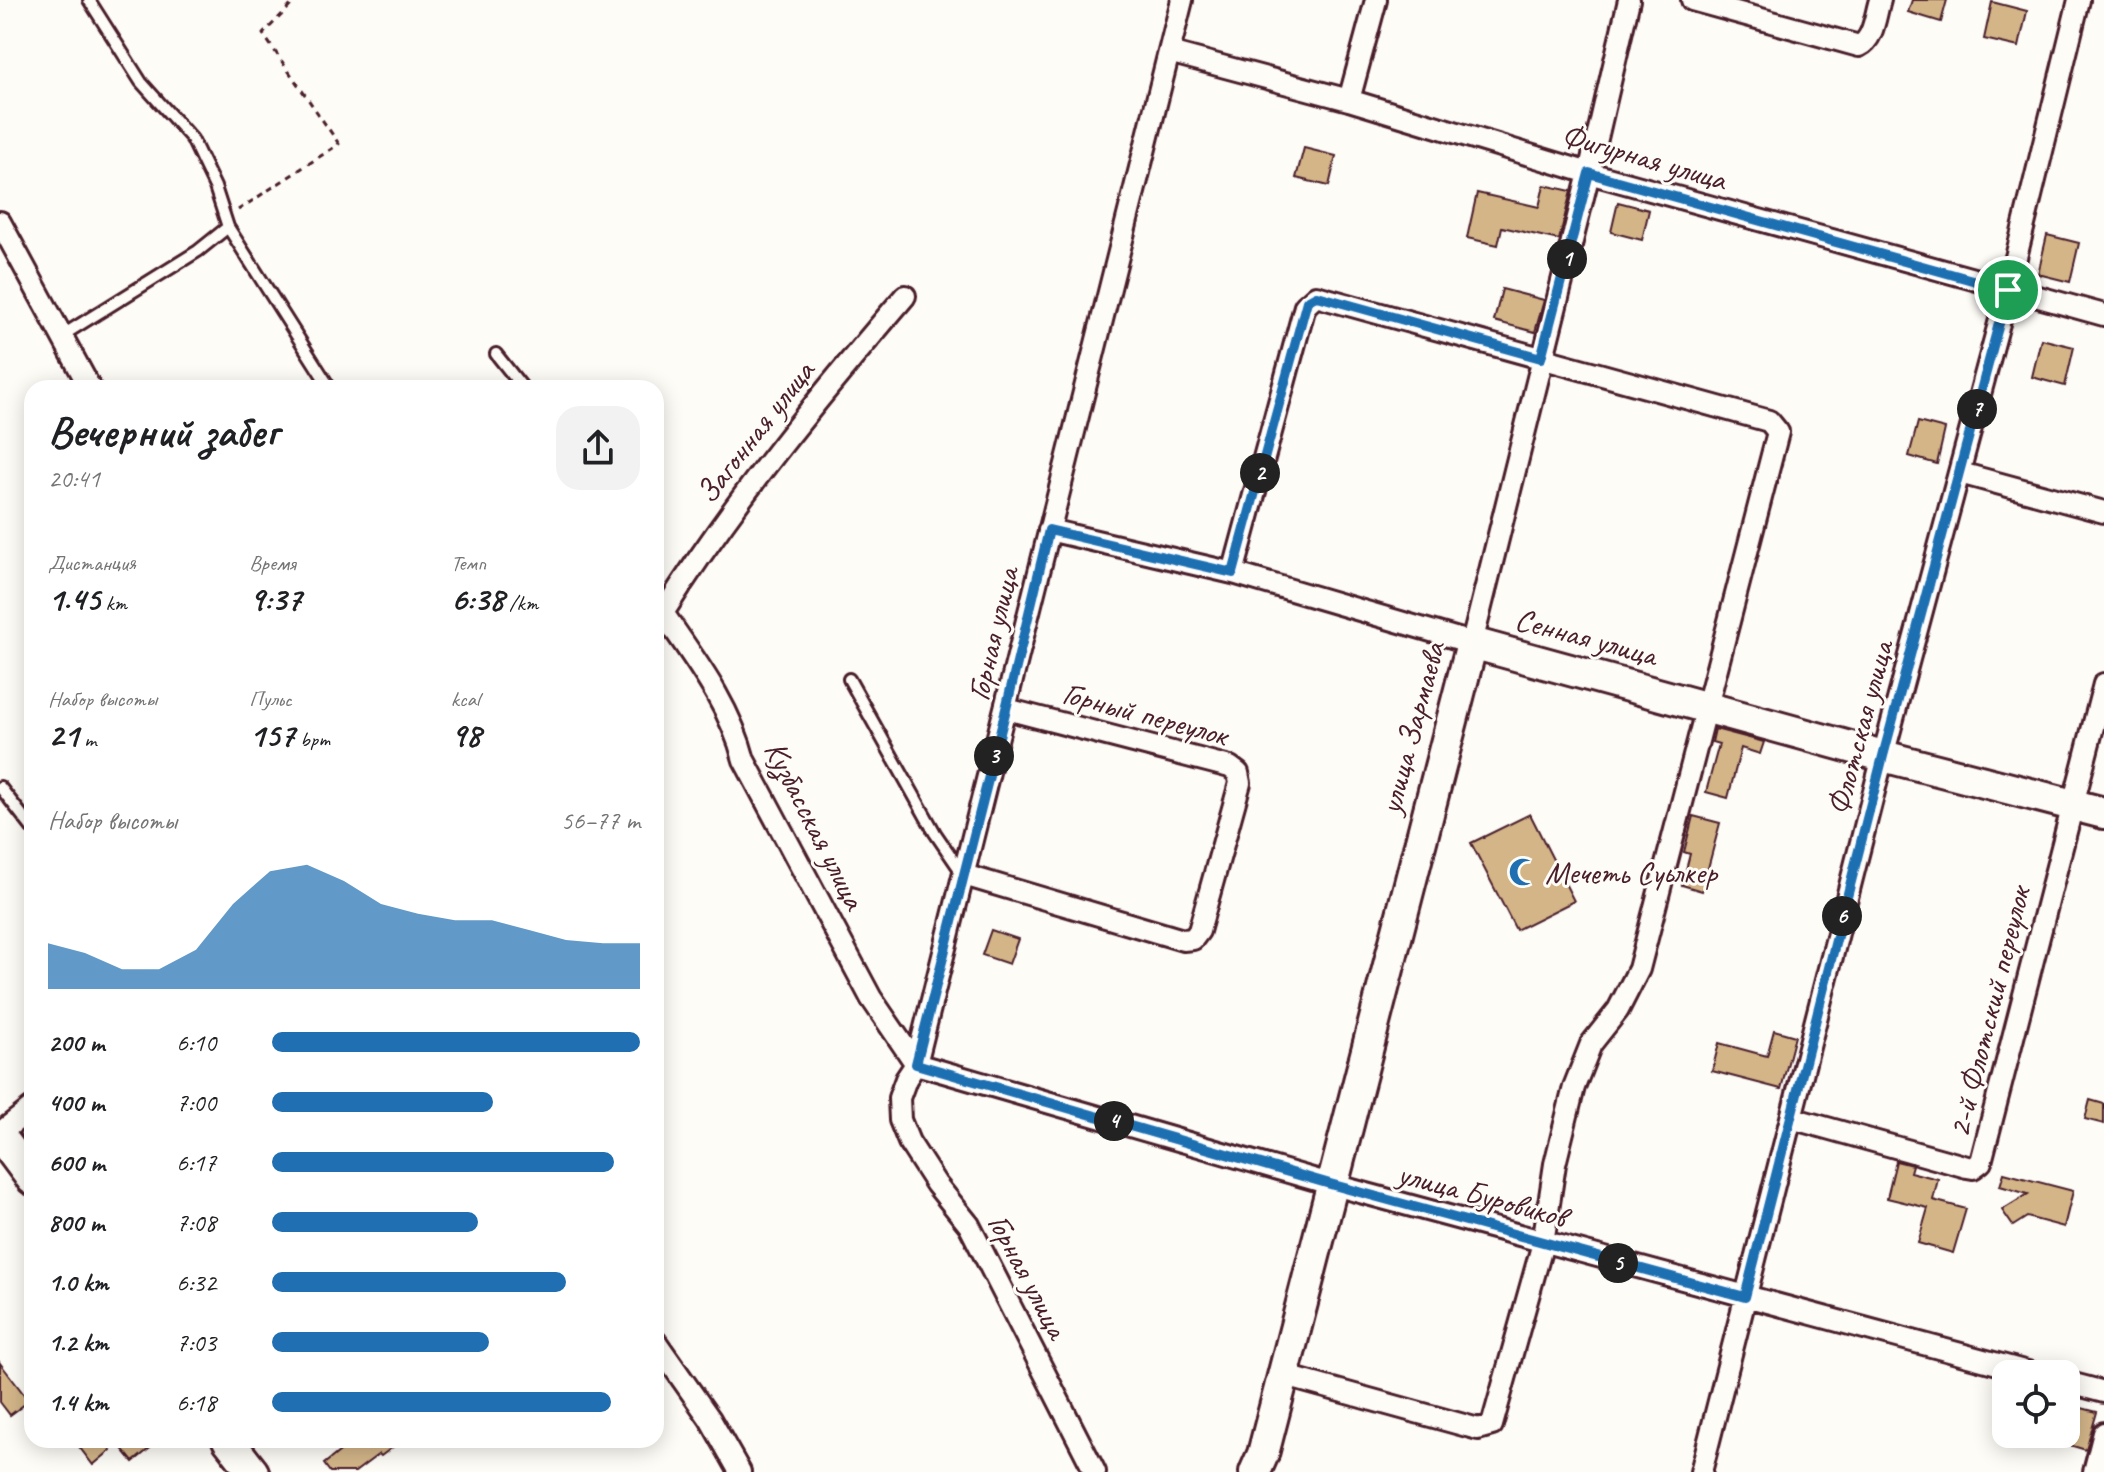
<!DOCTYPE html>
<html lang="ru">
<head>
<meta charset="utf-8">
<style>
	body { margin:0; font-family:Caveat,sans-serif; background:#f2f2f2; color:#202124; height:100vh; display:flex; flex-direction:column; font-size:30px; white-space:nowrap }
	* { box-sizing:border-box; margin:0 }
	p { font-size:26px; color:#757577 }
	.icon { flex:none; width:44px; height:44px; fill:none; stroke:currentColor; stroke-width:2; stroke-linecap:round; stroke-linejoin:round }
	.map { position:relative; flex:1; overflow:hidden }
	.panel { position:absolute; left:24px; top:380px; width:640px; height:1068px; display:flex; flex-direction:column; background:#fff; border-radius:24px; box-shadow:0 4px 20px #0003 }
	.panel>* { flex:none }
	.fabs { position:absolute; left:1992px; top:1360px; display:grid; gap:16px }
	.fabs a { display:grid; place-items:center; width:88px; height:88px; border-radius:16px; background:#fff; box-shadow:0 4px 20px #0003; font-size:40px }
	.pin { position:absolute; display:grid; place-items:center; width:68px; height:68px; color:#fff; margin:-34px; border:4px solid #fff; border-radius:50%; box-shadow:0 2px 8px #0007 }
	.km { position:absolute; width:40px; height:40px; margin:-20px; border-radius:50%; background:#222; color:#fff; font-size:22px; line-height:40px; text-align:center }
	.round { display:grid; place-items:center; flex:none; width:84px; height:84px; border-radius:24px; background:#f2f2f2 }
	.summary { display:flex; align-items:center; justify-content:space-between; height:136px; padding:0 24px }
	h1 { font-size:44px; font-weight:700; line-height:60px }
	.figures { display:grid; grid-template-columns:repeat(3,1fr); gap:12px; height:136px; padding:8px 24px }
	.figures div { display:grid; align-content:center }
	.figures b { font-size:34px; font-weight:700 }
	.figures small { font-size:22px; font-weight:400 }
	.figures p { font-size:22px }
	.chart { height:224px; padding:16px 24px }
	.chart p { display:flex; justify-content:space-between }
	.chart svg { width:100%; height:144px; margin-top:8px; fill:#1f6fb2; opacity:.7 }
	ul { padding:0 24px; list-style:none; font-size:26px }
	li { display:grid; grid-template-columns:128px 96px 1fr; align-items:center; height:60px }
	li i { height:20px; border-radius:10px; background:#1f6fb2 }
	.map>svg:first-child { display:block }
	.building { fill:#d3b588; stroke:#4a1f2b; stroke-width:2 }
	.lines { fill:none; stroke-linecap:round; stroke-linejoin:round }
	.lane-casing { stroke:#4a1f2b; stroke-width:16 }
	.street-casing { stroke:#4a1f2b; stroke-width:26 }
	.secondary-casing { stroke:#4a1f2b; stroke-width:36 }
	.path { stroke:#4a1f2b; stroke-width:3; stroke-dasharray:6 6; stroke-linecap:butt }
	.lane { stroke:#fdfcf7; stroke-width:10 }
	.street { stroke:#fdfcf7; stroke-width:20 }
	.secondary { stroke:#fdfcf7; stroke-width:30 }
	.route-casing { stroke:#fff; stroke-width:16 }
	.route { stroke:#1f6fb2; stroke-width:10 }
	.labels { text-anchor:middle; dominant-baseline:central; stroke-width:6; stroke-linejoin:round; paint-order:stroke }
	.street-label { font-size:32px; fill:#4a1f2b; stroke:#fdfcf7 }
	.poi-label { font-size:32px; fill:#4a1f2b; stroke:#fdfcf7; text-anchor:start }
</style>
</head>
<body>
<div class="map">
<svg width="2104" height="1472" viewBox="0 0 2104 1472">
	<rect width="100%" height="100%" fill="#fdfcf7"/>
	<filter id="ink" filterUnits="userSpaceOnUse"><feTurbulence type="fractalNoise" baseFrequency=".0125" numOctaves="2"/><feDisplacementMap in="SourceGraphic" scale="16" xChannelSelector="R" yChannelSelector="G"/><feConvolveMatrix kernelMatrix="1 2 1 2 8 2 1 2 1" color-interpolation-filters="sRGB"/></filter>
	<g filter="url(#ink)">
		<!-- building -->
		<path class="building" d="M1912,0H1947L1941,22L1908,12Z
			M1992,2L2027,11L2019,47L1984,39Z
			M1304,148L1336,156L1329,186L1296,178Z
			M1544,185L1571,191L1559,240L1502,227L1498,245L1467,238L1477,193L1539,207Z
			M1618,202L1649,210L1642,240L1611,232Z
			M2047,235L2079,243L2070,282L2038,274Z
			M1502,289L1544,300L1535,332L1494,321Z
			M2041,339L2074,347L2065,386L2032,377Z
			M1918,422L1945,429L1937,464L1909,456Z
			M1715,729L1764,742L1760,754L1741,748L1728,798L1706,792L1719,744L1712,742Z
			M1530,814L1574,901L1516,930L1471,843Z
			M1693,816L1720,823L1702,891L1682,885L1690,854L1684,852Z
			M991,930L1018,939L1009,964L982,955Z
			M1774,1030L1795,1036L1781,1089L1712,1071L1719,1043L1767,1056Z
			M2090,1100L2104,1104V1124L2085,1119Z
			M1896,1161L1912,1165L1910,1172L1938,1179L1933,1200L1966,1209L1953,1253L1918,1243L1928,1208L1887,1198Z
			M2004,1173L2073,1191L2064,1227L2027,1217L2013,1226L2002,1210L2028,1194L2000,1186Z
			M0,1363L29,1401L10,1415L0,1402Z
			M2066,1404L2097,1412L2086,1450L2066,1444Z
			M74,1440H103L111,1450L93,1465Z
			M128,1440H160L133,1462L120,1446Z
			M354,1440H402L381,1456L379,1454L355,1472H330L324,1464Z"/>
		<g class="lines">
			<defs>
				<path id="lane" d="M89,0L141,82L192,139L215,187L228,227L330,388
					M63,335L198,251L228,227
					M496,354L523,388
					M849,679L935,833L963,874
					M0,787L32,828"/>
				<path id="street" d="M1692,0L1859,46C1874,39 1875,16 1880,0
					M1169,52L1349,100L1589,173L2104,315
					M1349,100L1376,0
					M0,222L90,388
					M1960,473L2104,512
					M1049,530L1233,573L1472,643L1589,173L1629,0
					M1233,573L1305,306L1316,296L1769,421L1778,432L1639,969L1618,1010L1591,1044L1574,1087L1555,1164L1543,1243L1492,1425L1478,1429L1282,1375
					M663,613C695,660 730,705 744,760L871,998L916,1064L1330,1184L2035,1374
					M656,619L663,613C734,500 818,398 905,296
					M964,875L1183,940L1193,939L1199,931L1240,783L1238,773L1230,767L1006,709
					M1791,1118L1967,1167L1973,1168L1981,1162L2104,684
					M0,1133L32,1108
					M656,1342L710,1419L740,1472
					M2066,1382L2104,1392
					M1095,1472L969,1225L936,1184L909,1142L900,1120L899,1098L906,1079L916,1064L1182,0
					M1701,1472L1883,756L2008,290L2079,0
					M2094,1472L2104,1433"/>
				<path id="secondary" d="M0,1136L32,1179
					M228,1440L253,1472
					M1255,1472L1263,1454L1472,643L1883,756L2104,813"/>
			</defs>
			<!-- lane casing -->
			<use href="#lane" class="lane-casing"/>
			<!-- street casing -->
			<use href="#street" class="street-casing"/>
			<!-- secondary casing -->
			<use href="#secondary" class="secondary-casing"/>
			<!-- path -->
			<path class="path" d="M238,210L339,144L263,34L296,0"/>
			<!-- lane -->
			<use href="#lane" class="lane"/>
			<!-- street -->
			<use href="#street" class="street"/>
			<!-- secondary -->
			<use href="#secondary" class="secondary"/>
		</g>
	</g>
	<g class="lines" filter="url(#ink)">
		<defs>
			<path id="route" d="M1589,173L2008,290L1883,756L1745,1297L1330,1184L916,1064L1006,709L1049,530L1233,573L1307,301L1316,296L1321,297L1541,358Z"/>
		</defs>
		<!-- route casing -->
		<use href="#route" class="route-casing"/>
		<!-- route -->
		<use href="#route" class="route"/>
	</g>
	<!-- icons -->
	<defs>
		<symbol id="mosque-bare" viewBox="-9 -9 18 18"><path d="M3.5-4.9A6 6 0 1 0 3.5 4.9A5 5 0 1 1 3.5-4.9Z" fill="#1f6fb2" stroke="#fdfcf7" stroke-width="2.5" paint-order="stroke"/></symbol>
	</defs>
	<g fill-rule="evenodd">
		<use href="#mosque-bare" x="1503" y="852" width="40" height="40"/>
	</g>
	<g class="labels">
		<!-- street labels -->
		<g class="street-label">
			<text transform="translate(1644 157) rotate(16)">Фигурная улица</text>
			<text transform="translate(755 432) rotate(-52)">Загонная улица</text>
			<text transform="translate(993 634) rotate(-77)">Горная улица</text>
			<text transform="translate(1586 637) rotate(15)">Сенная улица</text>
			<text transform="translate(1145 714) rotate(15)">Горный переулок</text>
			<text transform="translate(1412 728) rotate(-75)">улица Зармаева</text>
			<text transform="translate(1860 728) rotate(-75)">Флотская улица</text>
			<text transform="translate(815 825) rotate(63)">Кузбасская улица</text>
			<text transform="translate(1989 1012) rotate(-76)">2-й Флотский переулок</text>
			<text transform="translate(1482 1195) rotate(15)">улица Буровиков</text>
			<text transform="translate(1028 1276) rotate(62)">Горная улица</text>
		</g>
		<!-- poi labels -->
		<g class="poi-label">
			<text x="1545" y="872">Мечеть Суьлкер</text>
		</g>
	</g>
</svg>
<div class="fabs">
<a><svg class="icon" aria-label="locate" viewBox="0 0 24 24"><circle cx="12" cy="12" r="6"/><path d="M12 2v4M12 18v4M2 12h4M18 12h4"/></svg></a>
</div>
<div class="pin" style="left:2008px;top:290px;background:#1e9e55"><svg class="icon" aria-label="arrive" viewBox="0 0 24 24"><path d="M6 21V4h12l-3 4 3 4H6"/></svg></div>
<b class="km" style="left:1567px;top:259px">1</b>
<b class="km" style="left:1260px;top:473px">2</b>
<b class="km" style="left:994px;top:756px">3</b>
<b class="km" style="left:1114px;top:1121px">4</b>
<b class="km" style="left:1618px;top:1263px">5</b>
<b class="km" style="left:1842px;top:916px">6</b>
<b class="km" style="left:1977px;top:409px">7</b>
<section class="panel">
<div class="summary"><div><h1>Вечерний забег</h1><p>20:41</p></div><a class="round"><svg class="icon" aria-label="share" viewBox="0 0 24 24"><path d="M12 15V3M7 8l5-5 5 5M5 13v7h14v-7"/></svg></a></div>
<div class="figures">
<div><p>Дистанция</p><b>1.45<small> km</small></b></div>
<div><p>Время</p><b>9:37</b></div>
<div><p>Темп</p><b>6:38<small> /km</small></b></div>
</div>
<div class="figures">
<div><p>Набор высоты</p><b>21<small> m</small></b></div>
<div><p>Пульс</p><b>157<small> bpm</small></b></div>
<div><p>kcal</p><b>98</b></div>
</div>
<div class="chart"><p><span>Набор высоты</span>56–77 m</p>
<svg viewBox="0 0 160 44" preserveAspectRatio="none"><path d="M0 44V30L10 33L20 38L30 38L40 32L50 18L60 8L70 6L80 11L90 18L100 21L110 23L120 23L130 26L140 29L150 30L160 30V44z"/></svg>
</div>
<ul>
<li><b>200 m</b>6:10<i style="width:100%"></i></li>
<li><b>400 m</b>7:00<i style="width:60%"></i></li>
<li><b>600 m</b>6:17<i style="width:93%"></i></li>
<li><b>800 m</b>7:08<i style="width:56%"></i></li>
<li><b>1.0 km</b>6:32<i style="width:80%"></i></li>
<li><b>1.2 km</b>7:03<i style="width:59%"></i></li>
<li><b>1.4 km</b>6:18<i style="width:92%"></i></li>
</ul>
</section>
</div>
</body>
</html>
